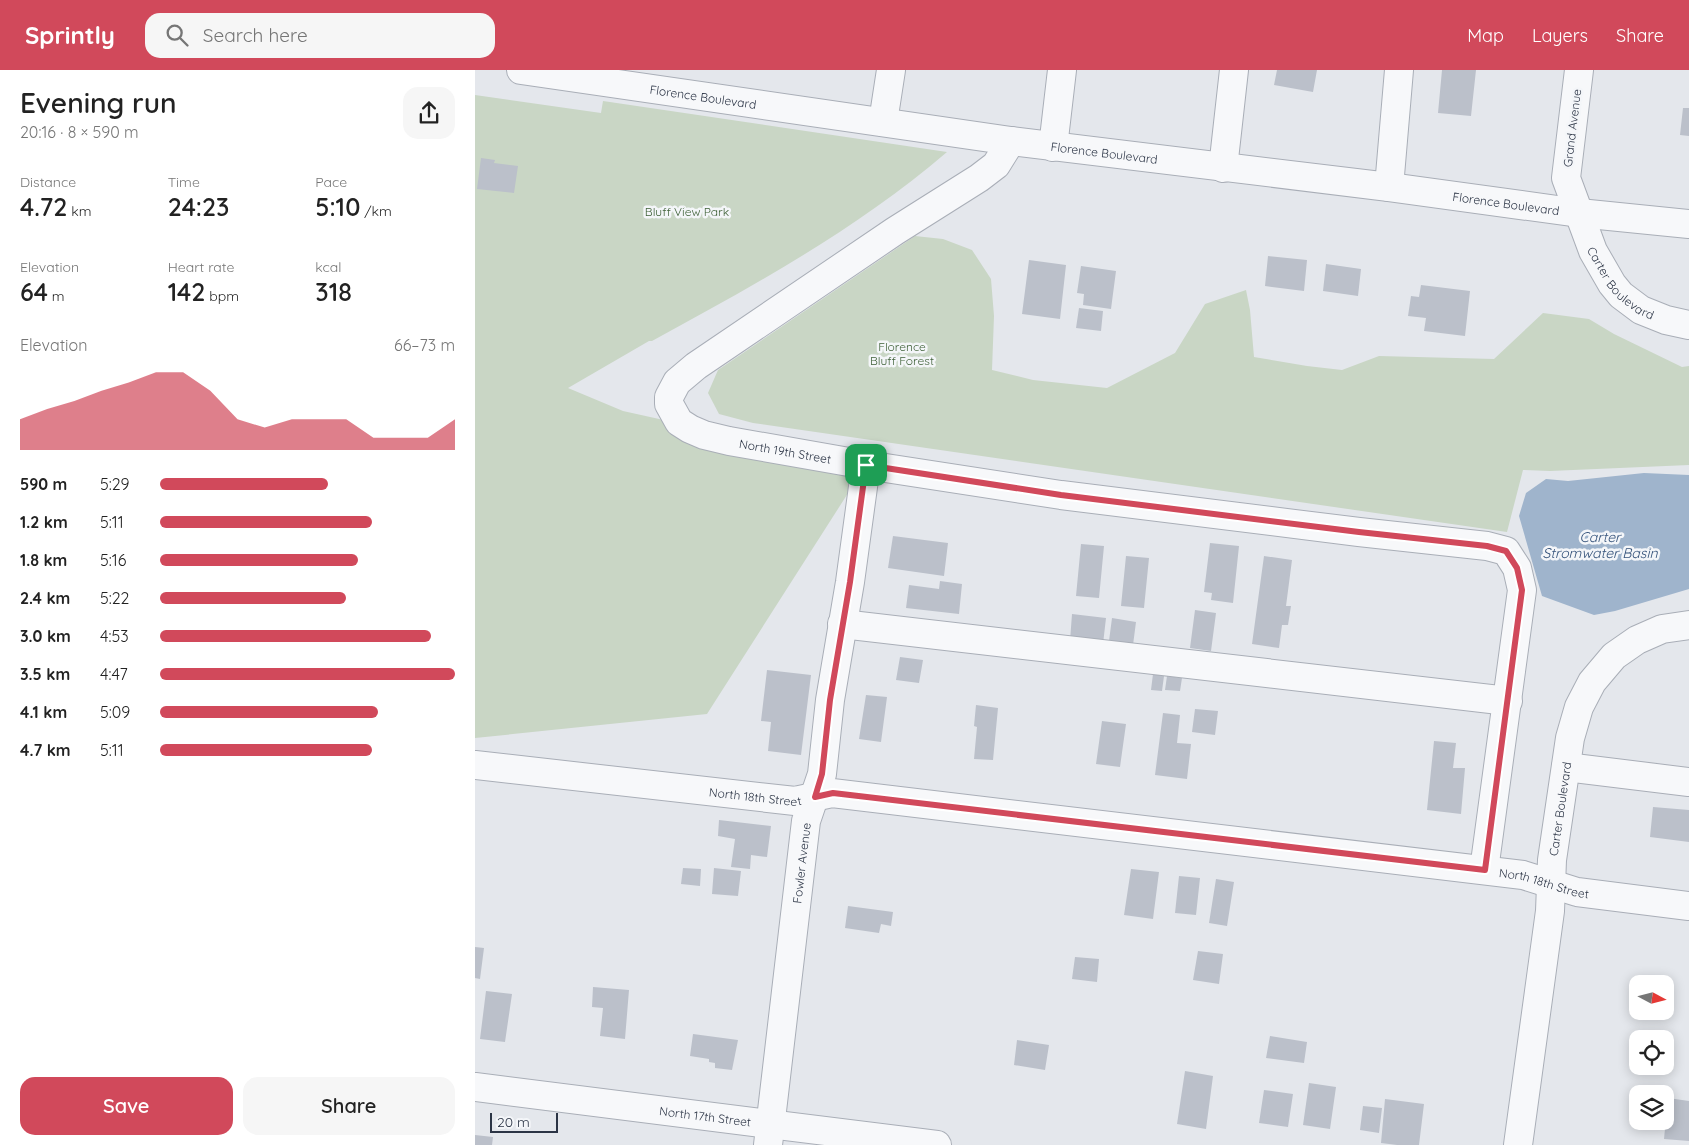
<!DOCTYPE html>
<html lang="en">
<head>
<meta charset="utf-8">
<style>
	body { margin:0; font-family:Quicksand,sans-serif; background:#f6f6f6; color:#222; height:100vh; display:flex; flex-direction:column; font-size:19px; white-space:nowrap }
	* { box-sizing:border-box; margin:0 }
	p { font-size:16px; color:#767676 }
	.icon { flex:none; width:28px; height:28px; fill:none; stroke:currentColor; stroke-width:2; stroke-linecap:round; stroke-linejoin:round }
	.map { position:relative; flex:1; overflow:hidden }
	.drawer { display:flex; flex-direction:column; background:#fff; width:475px }
	.drawer>* { flex:none }
	.needle { width:32px; rotate:97deg }
	.controls { position:absolute; left:1154px; top:905px; display:grid; gap:10px }
	.controls a { display:grid; place-items:center; width:45px; height:45px; border-radius:10px; background:#fff; box-shadow:0 2px 12px #0003; font-size:25px }
	.scale { position:absolute; left:15px; bottom:12px; width:68px; box-sizing:border-box; padding-left:5px; border:2px solid #2b3445; border-top:0; font-size:14px; line-height:18px; white-space:nowrap; color:#2b3445; -webkit-text-stroke:4px #f4f6f9; paint-order:stroke }
	.pin { position:absolute; display:grid; place-items:center; width:42px; height:42px; color:#fff; margin:-21px; border-radius:10px; box-shadow:0 2px 8px #0006 }
	.round { display:grid; place-items:center; flex:none; width:52px; height:52px; border-radius:15px; background:#f6f6f6 }
	.overview { display:flex; align-items:center; justify-content:space-between; height:85px; padding:0 20px }
	h1 { font-size:28px; font-weight:600; line-height:38px }
	.stats { display:grid; grid-template-columns:repeat(3,1fr); gap:8px; height:85px; padding:5px 20px }
	.stats div { display:grid; align-content:center }
	.stats b { font-size:25px; font-weight:600 }
	.stats small { font-size:14px; font-weight:400 }
	.stats p { font-size:14px }
	.chart { height:140px; padding:10px 20px }
	.chart p { display:flex; justify-content:space-between }
	.chart svg { width:100%; height:90px; margin-top:5px; fill:#d1495b; opacity:.7 }
	.primary-button { display:flex; gap:10px; margin-top:auto; padding:10px 20px }
	.primary-button a { flex:1; height:58px; border-radius:15px; background:#d1495b; color:#fff; font-size:20px; font-weight:600; line-height:58px; text-align:center }
	.primary-button a+a { background:#f6f6f6; color:#222 }
	ul { padding:0 20px; list-style:none; font-size:16px }
	li { display:grid; grid-template-columns:80px 60px 1fr; align-items:center; height:38px }
	li i { height:12px; border-radius:6px; background:#d1495b }
	header { display:flex; align-items:center; gap:30px; box-sizing:border-box; height:70px; padding:0 25px; background:#d1495b; color:#fff }
	header strong { font-size:24px }
	nav { display:flex; gap:28px; margin-inline-start:auto; font-size:18px }
	.search { width:350px; height:45px; background:#f6f6f6; display:flex; align-items:center; gap:12px; box-sizing:border-box; padding:0 18px; border-radius:15px; color:#767676; font-size:19px }
	main { display:flex; flex:1; min-height:0 }
	.map>svg:first-child { display:block }
	.green { fill:#c9d6c5 }
	.water { fill:#9fb4cc }
	.building { fill:#bbc0ca }
	.lines { fill:none; stroke-linecap:round; stroke-linejoin:round }
	.minor-casing { stroke:#a9aeb7; stroke-width:30 }
	.minor { stroke:#f7f8fa; stroke-width:28 }
	.route-casing { stroke:#fff; stroke-width:10 }
	.route { stroke:#d1495b; stroke-width:6 }
	.labels { text-anchor:middle; dominant-baseline:central; stroke-width:5; stroke-linejoin:round; paint-order:stroke }
	.street-label { font-size:12px; fill:#2b3445; stroke:#f4f6f9 }
	.park-label { font-size:12px; fill:#3f6138; stroke:#f4f6f9 }
	.water-label { font-size:14px; font-style:italic; fill:#34527a; stroke:#f4f6f9 }
</style>
</head>
<body>
<header>
<strong>Sprintly</strong>
<div class="search"><svg class="icon" aria-label="search" viewBox="0 0 24 24"><circle cx="10" cy="10" r="6"/><path d="M15 15l6 6"/></svg>Search here</div>
<nav><a>Map</a><a>Layers</a><a>Share</a></nav>
</header>
<main>
<section class="drawer">
<div class="overview"><div><h1>Evening run</h1><p>20:16 · 8 × 590 m</p></div><a class="round"><svg class="icon" aria-label="share" viewBox="0 0 24 24"><path d="M12 15V3M7 8l5-5 5 5M5 13v7h14v-7"/></svg></a></div>
<div class="stats">
<div><p>Distance</p><b>4.72<small> km</small></b></div>
<div><p>Time</p><b>24:23</b></div>
<div><p>Pace</p><b>5:10<small> /km</small></b></div>
</div>
<div class="stats">
<div><p>Elevation</p><b>64<small> m</small></b></div>
<div><p>Heart rate</p><b>142<small> bpm</small></b></div>
<div><p>kcal</p><b>318</b></div>
</div>
<div class="chart"><p><span>Elevation</span>66–73 m</p>
<svg viewBox="0 0 160 44" preserveAspectRatio="none"><path d="M0 44V29L10 24L20 20L30 15L40 11L50 6L60 6L70 15L80 29L90 33L100 29L110 29L120 29L130 38L140 38L150 38L160 29V44z"/></svg>
</div>
<ul>
<li><b>590 m</b>5:29<i style="width:57%"></i></li>
<li><b>1.2 km</b>5:11<i style="width:72%"></i></li>
<li><b>1.8 km</b>5:16<i style="width:67%"></i></li>
<li><b>2.4 km</b>5:22<i style="width:63%"></i></li>
<li><b>3.0 km</b>4:53<i style="width:92%"></i></li>
<li><b>3.5 km</b>4:47<i style="width:100%"></i></li>
<li><b>4.1 km</b>5:09<i style="width:74%"></i></li>
<li><b>4.7 km</b>5:11<i style="width:72%"></i></li>
</ul>
<div class="primary-button"><a>Save</a><a>Share</a></div>
</section>
<div class="map">
<svg width="1214" height="1075" viewBox="0 0 1214 1075">
	<rect width="100%" height="100%" fill="#e4e7ec"/>
	<!-- green -->
	<path class="green" d="M0,25L126,43L128,31L472,82C382,159 280,215 177,271H174L93,318L148,341L391,395L232,644L0,668Z
		M440,166L468,169L497,180L516,209L519,246L517,300L558,310L632,318L700,283L730,234L771,220L775,240L779,287L832,296L867,300L904,286L1019,289L1068,243L1114,249L1139,264L1207,297L1214,296V395L1075,401L1048,400L1032,462L278,353L244,344L233,323L243,300Z"/>
	<!-- water -->
	<path class="water" d="M1169,403L1214,405V519L1140,541L1119,545L1067,526L1044,446L1051,423L1071,409L1093,411Z"/>
	<!-- building -->
	<path class="building" d="M802,0H842L838,22L799,15Z
		M967,0H1001L996,46L963,43Z
		M1208,38H1214V66L1205,65Z
		M6,88L20,90L19,93L43,96L39,123L2,119Z
		M793,186L832,190L829,221L790,216Z
		M554,190L591,195L585,249L547,244Z
		M851,194L886,199L883,226L848,221Z
		M606,196L641,201L636,239L608,235L609,224L602,223Z
		M946,215L995,221L990,266L949,261L951,248L933,246L936,226L944,227Z
		M604,238L628,241L626,261L601,258Z
		M418,466L473,473L469,506L413,498Z
		M735,473L764,476L758,533L736,530L737,523L729,522Z
		M606,474L629,476L624,528L601,526Z
		M651,486L674,488L669,538L646,536Z
		M789,486L817,490L811,536H816L813,555H807L804,578L777,574Z
		M465,511L487,514L484,544L431,538L434,515L464,519Z
		M720,540L741,543L736,581L715,578Z
		M597,544L631,548L628,574L595,571Z
		M637,548L661,552L658,575L634,571Z
		M425,587L448,590L444,613L421,610Z
		M292,600L336,605L326,685L293,681L296,652L286,651Z
		M678,604L689,606L687,621L676,620Z
		M692,606L707,608L705,621L690,620Z
		M391,625L412,627L406,672L384,669Z
		M501,635L523,638L518,690L499,689L502,657L499,656Z
		M720,639L743,641L740,665L717,662Z
		M688,643L705,645L702,673L716,674L712,709L680,705Z
		M627,651L651,654L645,697L621,694Z
		M959,671L981,673L978,698H990L986,744L952,740Z
		M1178,737L1214,740V772L1175,767Z
		M244,750L296,756L292,787L276,785L275,799L256,797L260,769L243,766Z
		M208,798L226,799L225,816L206,814Z
		M239,798L266,801L263,826L237,824Z
		M656,799L684,802L678,849L649,845Z
		M704,806L725,808L721,845L700,843Z
		M741,809L759,812L752,856L734,853Z
		M373,836L418,842L416,856L406,854L404,863L370,858Z
		M0,877L9,878L5,909L0,908Z
		M723,881L748,884L744,914L718,910Z
		M600,887L624,889L622,912L597,909Z
		M118,917L154,920L150,969L125,966L128,938L117,937Z
		M11,921L37,924L30,972L5,969Z
		M218,964L263,970L257,1000L240,998V993L234,992V989L215,986Z
		M795,966L832,972L829,993L791,988Z
		M542,970L574,975L570,1000L539,995Z
		M710,1001L738,1006L731,1059L702,1054Z
		M834,1013L861,1017L855,1059L828,1055Z
		M789,1020L818,1024L813,1057L784,1053Z
		M1193,1028L1214,1031V1071L1189,1069Z
		M910,1029L949,1034L944,1075H922L906,1073Z
		M888,1036L907,1038L904,1063L885,1060Z
		M0,1065L18,1067L17,1075H0Z"/>
	<g class="lines">
		<defs>
			<g id="minor">
				<path id="s1" d="M46,0L536,71L914,117L1104,143L1214,154"/>
				<path id="s2" d="M1104,0L1091,108L1118,181L1137,214L1146,225L1166,240L1191,250L1214,255"/>
				<path d="M408,52L416,0"/>
				<path id="s3" d="M536,71L521,95L504,108L420,161L221,296L202,312L194,327V334L204,352L215,359L229,365L254,371L391,395L586,425L884,462L1012,476L1031,481L1042,498L1047,520L1009,800"/>
				<path d="M578,77L587,0"/>
				<path d="M748,98L759,0"/>
				<path d="M914,117L924,0"/>
				<path d="M367,554L1033,631"/>
				<path id="s4" d="M0,695L320,731L357,723L1048,805L1102,822L1214,836"/>
				<path d="M1091,697L1214,712"/>
				<path id="s5" d="M0,1017L462,1075"/>
				<path id="s6" d="M293,1075L331,751L347,704L355,630L375,512L391,395"/>
				<path id="s7" d="M1043,1075L1075,841L1077,790L1095,668L1104,637L1117,612L1139,586L1162,570L1187,559L1214,555"/>
			</g>
		</defs>
		<!-- minor casing -->
		<use href="#minor" class="minor-casing"/>
		<!-- minor -->
		<use href="#minor" class="minor"/>
	</g>
	<g class="lines">
		<defs>
			<path id="route" d="M391,395L586,425L884,462L1012,476L1031,481L1042,498L1047,520L1010,800L358,723L340,727L347,704L355,630L375,512Z"/>
		</defs>
		<!-- route casing -->
		<use href="#route" class="route-casing"/>
		<!-- route -->
		<use href="#route" class="route"/>
	</g>
	<g class="labels">
		<!-- street labels -->
		<g class="street-label">
			<text stroke="none"><textPath href="#s1" startOffset="184">Florence Boulevard</textPath></text>
			<text transform="translate(1097 58) rotate(-83)">Grand Avenue</text>
			<text stroke="none"><textPath href="#s1" startOffset="589">Florence Boulevard</textPath></text>
			<text stroke="none"><textPath href="#s1" startOffset="994">Florence Boulevard</textPath></text>
			<text stroke="none"><textPath href="#s2" startOffset="230">Carter Boulevard</textPath></text>
			<text stroke="none"><textPath href="#s3" startOffset="570">North 19th Street</textPath></text>
			<text stroke="none"><textPath href="#s4" startOffset="282">North 18th Street</textPath></text>
			<text stroke="none"><textPath href="#s7" startOffset="339">Carter Boulevard</textPath></text>
			<text stroke="none"><textPath href="#s6" startOffset="284">Fowler Avenue</textPath></text>
			<text stroke="none"><textPath href="#s4" startOffset="1078">North 18th Street</textPath></text>
			<text stroke="none"><textPath href="#s5" startOffset="232">North 17th Street</textPath></text>
		</g>
		<!-- park labels -->
		<g class="park-label">
			<text x="212" y="141">Bluff View Park</text>
			<text x="427" y="276">Florence<tspan x="427" dy="14">Bluff Forest</tspan></text>
		</g>
		<!-- water labels -->
		<g class="water-label">
			<text x="1125" y="467">Carter<tspan x="1125" dy="16">Stromwater Basin</tspan></text>
		</g>
	</g>
</svg>
<div class="controls">
<a><svg class="needle" viewBox="-14 -14 28 28"><path d="M0-13l5 13h-10z" fill="#e53935"/><path d="M0 13l5-13h-10z" fill="#767676"/></svg></a>
<a><svg class="icon" aria-label="locate" viewBox="0 0 24 24"><circle cx="12" cy="12" r="6"/><path d="M12 2v4M12 18v4M2 12h4M18 12h4"/></svg></a>
<a><svg class="icon" aria-label="layers" viewBox="0 0 24 24"><path d="M12 4l9 5-9 5-9-5zM3 14l9 5 9-5"/></svg></a>
</div>
<div class="scale">20 m</div>
<div class="pin" style="left:391px;top:395px;background:#1e9e55"><svg class="icon" aria-label="arrive" viewBox="0 0 24 24"><path d="M6 21V4h12l-3 4 3 4H6"/></svg></div>
</div>
</main>
</body>
</html>
